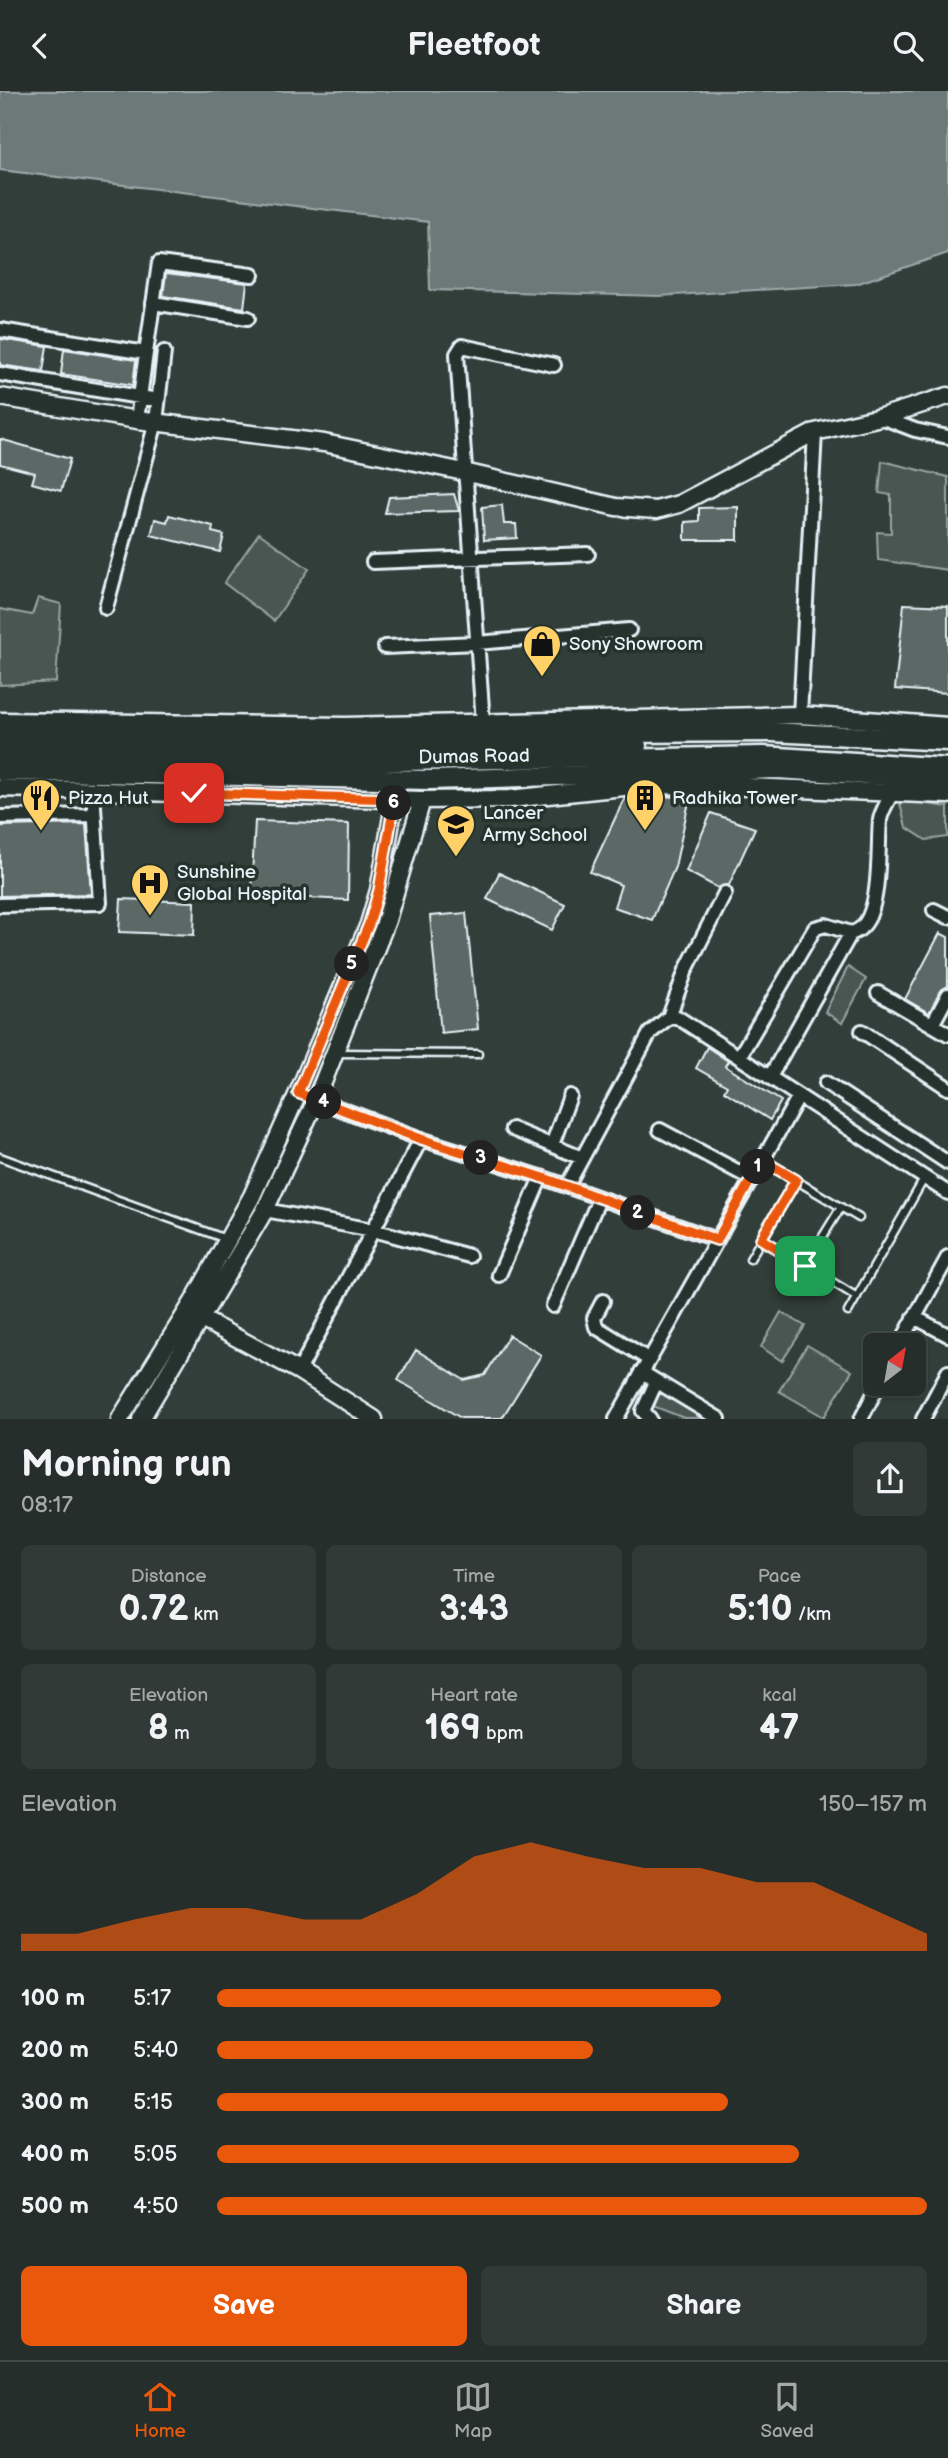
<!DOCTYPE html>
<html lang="en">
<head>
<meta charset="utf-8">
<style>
	body { margin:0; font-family:"Balsamiq Sans",sans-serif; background:#323a37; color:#f1f3f6; height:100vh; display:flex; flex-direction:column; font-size:26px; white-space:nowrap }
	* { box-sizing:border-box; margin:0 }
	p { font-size:23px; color:#a4a8a9 }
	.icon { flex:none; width:38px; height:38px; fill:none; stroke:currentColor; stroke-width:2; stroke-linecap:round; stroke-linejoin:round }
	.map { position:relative; height:1328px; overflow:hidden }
	.sheet { display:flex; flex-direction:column; background:#262e2b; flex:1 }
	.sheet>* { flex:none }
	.needle { width:46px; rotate:31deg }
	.buttons { position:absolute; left:863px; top:1242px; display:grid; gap:14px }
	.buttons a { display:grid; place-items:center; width:63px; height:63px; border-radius:10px; background:#262e2b; box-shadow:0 2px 5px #0004,0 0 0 2px #424a47; font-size:35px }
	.pin { position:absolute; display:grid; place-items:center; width:60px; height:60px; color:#fff; margin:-30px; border-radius:14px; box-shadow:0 4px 10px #0006 }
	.km { position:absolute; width:35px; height:35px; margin:-18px; border-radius:50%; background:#222; color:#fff; font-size:19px; line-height:35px; text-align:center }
	.round { display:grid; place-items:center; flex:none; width:74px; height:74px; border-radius:10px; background:#323a37 }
	.headline { display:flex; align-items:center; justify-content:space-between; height:119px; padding:0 21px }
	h1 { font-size:38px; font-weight:800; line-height:52px }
	.stats { display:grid; grid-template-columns:repeat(3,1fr); gap:10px; height:119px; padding:7px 21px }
	.stats div { display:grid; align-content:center; border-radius:10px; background:#323a37; text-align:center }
	.stats b { font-size:35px; font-weight:800 }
	.stats small { font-size:19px; font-weight:400 }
	.stats p { font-size:19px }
	.chart { height:196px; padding:14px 21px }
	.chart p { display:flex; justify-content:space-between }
	.chart svg { width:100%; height:126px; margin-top:7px; fill:#ea580c; opacity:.7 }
	.button { display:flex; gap:14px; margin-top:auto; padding:14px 21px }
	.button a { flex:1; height:80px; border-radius:10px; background:#ea580c; color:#fff; font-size:28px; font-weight:800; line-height:80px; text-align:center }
	.button a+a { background:#323a37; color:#f1f3f6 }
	ul { padding:0 21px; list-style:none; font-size:23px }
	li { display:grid; grid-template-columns:112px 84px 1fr; align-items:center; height:52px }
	li i { height:18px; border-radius:9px; background:#ea580c }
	header { display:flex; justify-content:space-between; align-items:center; height:91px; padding:0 21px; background:#262e2b; font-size:32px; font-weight:800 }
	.dock { display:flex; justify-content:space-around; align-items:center; height:98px; border-top:2px solid #424a47; background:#262e2b; font-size:19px; color:#a4a8a9 }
	.dock a { display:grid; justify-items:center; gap:4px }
	.dock .active { color:#ea580c }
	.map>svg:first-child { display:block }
	.green { fill:#495651; stroke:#98a4a4; stroke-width:2 }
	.water { fill:#6d7978; stroke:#9ea9ab; stroke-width:2 }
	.building { fill:#5c6865; stroke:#e8f1f8; stroke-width:2 }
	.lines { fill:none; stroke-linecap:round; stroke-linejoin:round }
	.lane-casing { stroke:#e8f1f8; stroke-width:11 }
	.street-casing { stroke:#e8f1f8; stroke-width:18 }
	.secondary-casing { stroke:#e8f1f8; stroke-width:21 }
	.primary-casing { stroke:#e8f1f8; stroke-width:23 }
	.lane { stroke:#26332d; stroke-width:6 }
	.street { stroke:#26332d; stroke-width:12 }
	.secondary { stroke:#26332d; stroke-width:16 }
	.primary { stroke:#26332d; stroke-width:18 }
	.route-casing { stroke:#fff; stroke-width:14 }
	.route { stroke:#ea580c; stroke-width:9 }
	.labels { text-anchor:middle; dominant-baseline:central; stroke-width:7; stroke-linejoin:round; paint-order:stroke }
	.poi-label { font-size:19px; fill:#e8f1f8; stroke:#26332d; text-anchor:start }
	.street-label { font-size:19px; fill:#e8f1f8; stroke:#26332d }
</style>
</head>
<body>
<header><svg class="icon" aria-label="back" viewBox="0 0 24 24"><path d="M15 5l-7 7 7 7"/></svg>Fleetfoot<svg class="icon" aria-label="search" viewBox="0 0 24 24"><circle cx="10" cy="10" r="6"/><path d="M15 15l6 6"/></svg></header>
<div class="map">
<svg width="948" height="1328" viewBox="0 0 948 1328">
	<rect width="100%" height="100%" fill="#323e39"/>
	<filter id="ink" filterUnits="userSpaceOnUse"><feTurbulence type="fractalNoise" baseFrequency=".0143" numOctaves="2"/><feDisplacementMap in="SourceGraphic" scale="14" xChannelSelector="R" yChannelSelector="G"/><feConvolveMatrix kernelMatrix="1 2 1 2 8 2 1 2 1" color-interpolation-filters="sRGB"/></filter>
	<g filter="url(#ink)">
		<!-- green -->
		<path class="green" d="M882,370L948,386V479L878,469L877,441L891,442V404L879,402Z
			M259,442L309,478L274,530L224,492Z
			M38,507L61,513L56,591L0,594V518L32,524Z
			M899,709L948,716V746L926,749L906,736Z
			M848,876L866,888L842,932L825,921Z
			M781,1221L805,1235L782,1270L761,1256Z
			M807,1254L852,1280L824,1326L779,1300Z
			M662,1298L723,1327H684L653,1315Z"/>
		<!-- water -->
		<path class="water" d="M0,0H948V162L856,193L659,205L430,199L428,131L0,79Z"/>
		<!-- building -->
		<path class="building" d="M166,182L247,192L244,217L163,205Z
			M0,248L47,255L43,280L0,274Z
			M64,258L136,269L133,294L61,283Z
			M0,348L70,368L61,400L32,392L35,382L0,373Z
			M454,403L459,420L385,422L389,406Z
			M502,414L504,433H516L517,447L484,449L482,416Z
			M738,416V449H685V431L699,430V417Z
			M169,424L213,435L212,441L224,444L220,461L151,444L155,428L167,431Z
			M904,513L948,515V602L895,598Z
			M643,705L690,706L675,776L652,829L614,816L621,794L590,781L625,706Z
			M711,722L755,737L729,794L718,797L686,780Z
			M255,730L349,733L348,809L251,804Z
			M86,733L91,803L0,805V735Z
			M499,782L565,813L552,839L487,808Z
			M121,808L195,811L194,844L119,841Z
			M466,822L478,938L441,942L430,825Z
			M940,842L948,846V895L941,899L929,922L905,908Z
			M707,956L728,970L725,975L781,1010L770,1029L724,1000L727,995L696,977Z
			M509,1244L541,1264L502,1327H461L398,1289L416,1259L464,1289L485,1284Z"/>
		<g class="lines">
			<defs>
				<path id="lane" d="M336,962L478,963
					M0,1066L226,1148
					M762,1069L859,1127
					M762,1148L857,1206
					M750,1168L796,1089
					M793,1194L841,1116
					M848,1221L924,1088"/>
				<path id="street" d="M153,212L248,227
					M0,239L146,262L159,172L252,184
					M0,283L158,309
					M881,326L915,339L948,346
					M137,329L146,262
					M373,471L588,463
					M106,517L156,331L164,261
					M385,556L477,552L629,539
					M800,624L815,341
					M483,632L457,263L462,255L554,274
					M0,726L94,724
					M0,814L100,812L93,699
					M934,819L948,826
					M878,902L948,943
					M669,926L686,879L725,802
					M932,934L948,904
					M862,940L948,997
					M739,966L815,837L826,834L851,842C884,836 877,755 880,729C881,721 887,712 891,704
					M770,986L851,842
					M826,992L948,1072
					M298,1002L421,1048L541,1086L717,1149L799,1005
					M512,1038L582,1067
					M660,1039L752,1088
					M552,1054L570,1005
					M567,1095L650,942L669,926H677L948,1102
					M265,1119L373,1139L469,1165
					M499,1184L541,1086
					M603,1210L594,1227L596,1236L648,1268
					M553,1215L599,1108
					M914,1226L948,1244
					M899,1255L948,1166
					M299,1280L421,1048
					M641,1281L719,1328
					M616,1328L717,1149
					M650,1328L643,1320L656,1291
					M861,1328L879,1293
					M923,1328L948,1281"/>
				<path id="secondary" d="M0,306L137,329L324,352L464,381L616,416L656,419L679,413L815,341L881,326L948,305
					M0,630L345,635L800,624L948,635
					M0,655L269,658L638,655
					M0,668L303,673L763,664L948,676
					M0,697L422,709L510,708L643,694L725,695L948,704
					M194,1224L299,1280L374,1328
					M120,1328L193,1211L252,1105L298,1002L369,833L379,799L395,708
					M141,1328L265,1119L316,1009L387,829L422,709"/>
				<path id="primary" d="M0,646L772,641L948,650
					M0,680L430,689L777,678L948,689"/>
			</defs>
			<!-- lane casing -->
			<use href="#lane" class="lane-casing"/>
			<!-- street casing -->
			<use href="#street" class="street-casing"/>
			<!-- secondary casing -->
			<use href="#secondary" class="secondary-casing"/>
			<!-- primary casing -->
			<use href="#primary" class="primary-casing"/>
			<!-- lane -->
			<use href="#lane" class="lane"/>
			<!-- street -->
			<use href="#street" class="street"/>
			<!-- secondary -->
			<use href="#secondary" class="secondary"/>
			<!-- primary -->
			<use href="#primary" class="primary"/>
		</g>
	</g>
	<g class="lines" filter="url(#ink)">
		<defs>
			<path id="route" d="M194,702L395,708L379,799L369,833L298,1002L421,1048L541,1086L717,1149L762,1069L796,1089L761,1148L805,1175"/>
		</defs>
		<!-- route casing -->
		<use href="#route" class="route-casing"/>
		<!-- route -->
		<use href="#route" class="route"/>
	</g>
	<!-- icons -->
	<defs>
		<symbol id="shop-pin" viewBox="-11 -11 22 30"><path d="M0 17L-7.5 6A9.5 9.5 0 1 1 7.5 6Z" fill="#ffd166" stroke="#26332d"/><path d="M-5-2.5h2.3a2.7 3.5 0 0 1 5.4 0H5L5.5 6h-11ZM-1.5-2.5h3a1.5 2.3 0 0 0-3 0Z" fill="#111"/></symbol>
		<symbol id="restaurant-pin" viewBox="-11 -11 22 30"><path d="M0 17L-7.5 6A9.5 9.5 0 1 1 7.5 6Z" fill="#ffd166" stroke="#26332d"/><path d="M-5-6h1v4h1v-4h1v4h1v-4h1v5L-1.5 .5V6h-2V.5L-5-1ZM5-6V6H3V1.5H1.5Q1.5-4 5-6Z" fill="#111"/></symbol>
		<symbol id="building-pin" viewBox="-11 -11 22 30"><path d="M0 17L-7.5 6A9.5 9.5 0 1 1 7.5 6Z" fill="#ffd166" stroke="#26332d"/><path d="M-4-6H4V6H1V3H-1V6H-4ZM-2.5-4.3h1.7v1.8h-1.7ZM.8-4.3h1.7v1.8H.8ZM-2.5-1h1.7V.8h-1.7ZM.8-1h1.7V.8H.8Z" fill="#111"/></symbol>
		<symbol id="school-pin" viewBox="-11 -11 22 30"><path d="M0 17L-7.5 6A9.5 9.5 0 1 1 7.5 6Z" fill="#ffd166" stroke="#26332d"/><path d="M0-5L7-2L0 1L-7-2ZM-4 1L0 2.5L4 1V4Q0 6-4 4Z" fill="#111"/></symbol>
		<symbol id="hospital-pin" viewBox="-11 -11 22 30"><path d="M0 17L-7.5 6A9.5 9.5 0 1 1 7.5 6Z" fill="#ffd166" stroke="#26332d"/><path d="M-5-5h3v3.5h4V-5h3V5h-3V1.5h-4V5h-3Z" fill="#111"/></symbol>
	</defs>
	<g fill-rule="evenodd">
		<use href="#shop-pin" x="520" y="531" width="44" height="60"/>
		<use href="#restaurant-pin" x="19" y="685" width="44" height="60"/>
		<use href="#building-pin" x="623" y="685" width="44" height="60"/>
		<use href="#school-pin" x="434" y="711" width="44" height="60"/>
		<use href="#hospital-pin" x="128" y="770" width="44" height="60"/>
	</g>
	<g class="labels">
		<!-- poi labels -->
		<g class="poi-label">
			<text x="569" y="553">Sony Showroom</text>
			<text x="68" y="707">Pizza Hut</text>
			<text x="672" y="707">Radhika Tower</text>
			<text x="483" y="722">Lancer<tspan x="483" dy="22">Army School</tspan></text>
			<text x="177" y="781">Sunshine<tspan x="177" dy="22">Global Hospital</tspan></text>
		</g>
		<!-- street labels -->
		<g class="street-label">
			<text transform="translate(474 666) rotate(-1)">Dumas Road</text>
		</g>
	</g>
</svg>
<div class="buttons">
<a><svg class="needle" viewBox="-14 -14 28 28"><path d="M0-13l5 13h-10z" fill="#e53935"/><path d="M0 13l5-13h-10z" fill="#a4a8a9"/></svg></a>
</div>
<div class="pin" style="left:805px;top:1175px;background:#1e9e55"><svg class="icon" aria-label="arrive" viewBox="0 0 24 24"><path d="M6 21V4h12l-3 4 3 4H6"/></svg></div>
<div class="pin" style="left:194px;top:702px;background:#d93025"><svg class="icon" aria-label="check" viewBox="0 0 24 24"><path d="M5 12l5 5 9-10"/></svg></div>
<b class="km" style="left:758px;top:1076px">1</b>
<b class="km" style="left:638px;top:1122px">2</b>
<b class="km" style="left:481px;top:1067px">3</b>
<b class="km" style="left:324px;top:1011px">4</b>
<b class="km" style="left:352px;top:873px">5</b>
<b class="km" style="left:394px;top:712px">6</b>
</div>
<section class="sheet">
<div class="headline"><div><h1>Morning run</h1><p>08:17</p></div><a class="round"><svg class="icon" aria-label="share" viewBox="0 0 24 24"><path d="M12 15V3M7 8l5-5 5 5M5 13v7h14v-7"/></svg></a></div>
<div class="stats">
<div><p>Distance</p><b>0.72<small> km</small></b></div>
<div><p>Time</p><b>3:43</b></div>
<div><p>Pace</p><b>5:10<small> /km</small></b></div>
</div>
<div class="stats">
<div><p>Elevation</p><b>8<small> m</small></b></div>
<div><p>Heart rate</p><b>169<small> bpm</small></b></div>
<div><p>kcal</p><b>47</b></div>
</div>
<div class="chart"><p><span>Elevation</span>150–157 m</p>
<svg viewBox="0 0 160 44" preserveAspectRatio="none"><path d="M0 44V38L10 38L20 33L30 29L40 29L50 33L60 33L70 24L80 11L90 6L100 11L110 15L120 15L130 20L140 20L150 29L160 38V44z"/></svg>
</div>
<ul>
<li><b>100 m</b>5:17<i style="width:71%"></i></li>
<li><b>200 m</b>5:40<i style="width:53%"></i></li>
<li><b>300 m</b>5:15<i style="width:72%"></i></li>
<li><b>400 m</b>5:05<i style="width:82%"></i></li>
<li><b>500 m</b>4:50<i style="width:100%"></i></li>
</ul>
<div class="button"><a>Save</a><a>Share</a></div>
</section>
<nav class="dock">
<a class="active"><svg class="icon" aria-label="home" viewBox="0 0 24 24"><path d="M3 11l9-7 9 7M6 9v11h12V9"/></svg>Home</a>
<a><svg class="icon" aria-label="map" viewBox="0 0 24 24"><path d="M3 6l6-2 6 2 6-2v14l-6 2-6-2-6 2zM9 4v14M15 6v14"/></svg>Map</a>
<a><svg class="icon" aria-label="saved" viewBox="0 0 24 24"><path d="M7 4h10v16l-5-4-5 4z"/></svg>Saved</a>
</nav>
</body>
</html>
